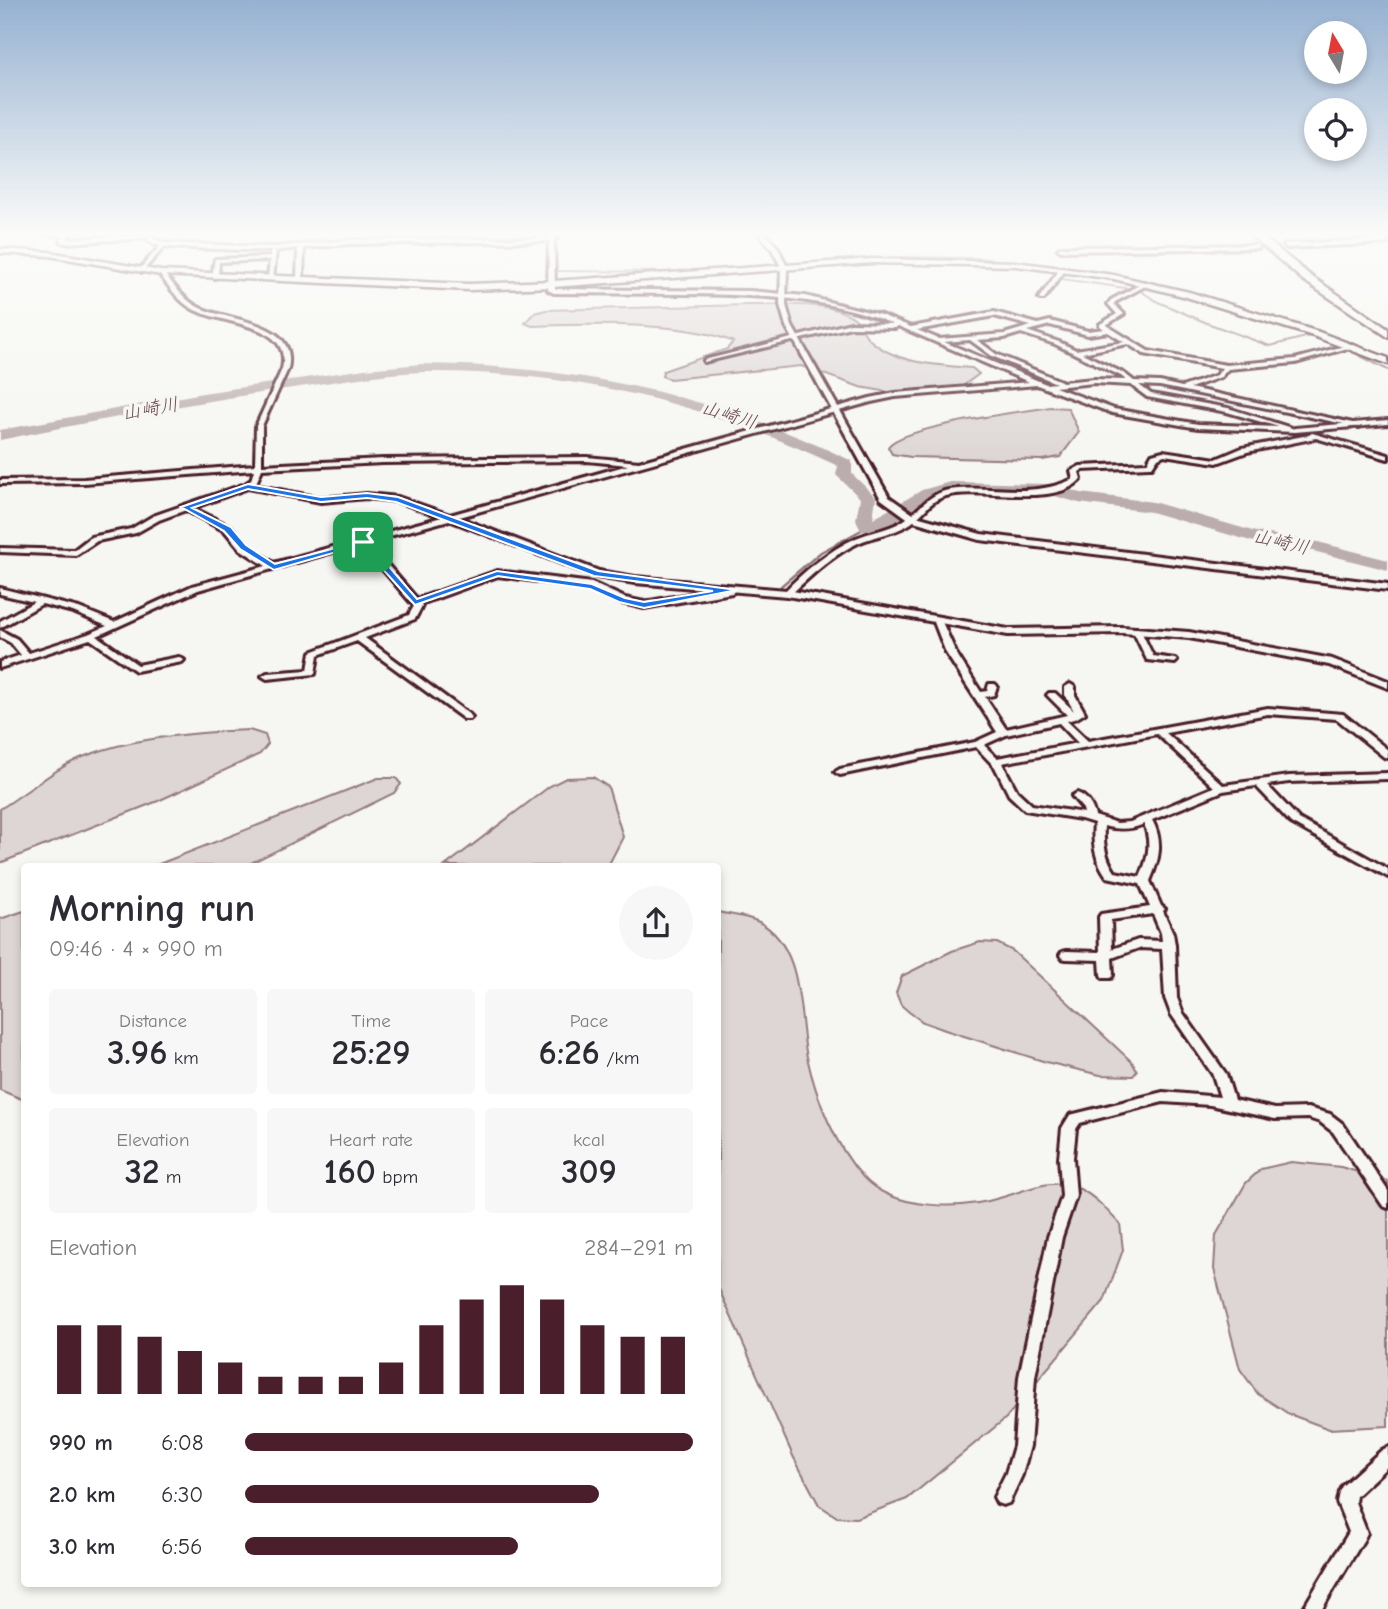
<!DOCTYPE html>
<html lang="en">
<head>
<meta charset="utf-8">
<style>
	body { margin:0; font-family:"Comic Neue","Klee One",sans-serif; background:#f7f7f7; color:#2b2b33; height:100vh; display:flex; flex-direction:column; font-size:26px; white-space:nowrap }
	* { box-sizing:border-box; margin:0 }
	p { font-size:23px; color:#7c7c81 }
	.icon { flex:none; width:38px; height:38px; fill:none; stroke:currentColor; stroke-width:2; stroke-linecap:round; stroke-linejoin:round }
	.map { position:relative; flex:1; overflow:hidden }
	.drawer { position:absolute; left:21px; top:863px; width:700px; height:724px; display:flex; flex-direction:column; background:#fff; border-radius:7px; box-shadow:0 4px 10px #0003 }
	.drawer>* { flex:none }
	.needle { width:46px; rotate:350deg }
	.controls { position:absolute; left:1304px; top:21px; display:grid; gap:14px }
	.controls a { display:grid; place-items:center; width:63px; height:63px; border-radius:50%; background:#fff; box-shadow:0 4px 10px #0003; font-size:35px }
	.pin { position:absolute; display:grid; place-items:center; width:60px; height:60px; color:#fff; margin:-30px; border-radius:14px; box-shadow:0 4px 10px #0006 }
	.round { display:grid; place-items:center; flex:none; width:74px; height:74px; border-radius:37px; background:#f7f7f7 }
	.head { display:flex; align-items:center; justify-content:space-between; height:119px; padding:0 28px }
	h1 { font-size:38px; font-weight:800; line-height:52px }
	.stats { display:grid; grid-template-columns:repeat(3,1fr); gap:10px; height:119px; padding:7px 28px }
	.stats div { display:grid; align-content:center; border-radius:7px; background:#f7f7f7; text-align:center }
	.stats b { font-size:35px; font-weight:800 }
	.stats small { font-size:19px; font-weight:400 }
	.stats p { font-size:19px }
	.chart { height:196px; padding:14px 28px }
	.chart p { display:flex; justify-content:space-between }
	.chart svg { width:100%; height:126px; margin-top:7px; stroke:#4a1f2b; stroke-width:6 }
	ul { padding:0 28px; list-style:none; font-size:23px }
	li { display:grid; grid-template-columns:112px 84px 1fr; align-items:center; height:52px }
	li i { height:18px; border-radius:9px; background:#4a1f2b }
	.map>svg:first-child { display:block }
	.green { fill:#ddd6d5; stroke:#947a80; stroke-width:2 }
	.lines { fill:none; stroke-linecap:round; stroke-linejoin:round }
	.stream-far1 { stroke:#8e747a; stroke-width:2 }
	.stream { stroke:#8e747a; stroke-width:2.5 }
	.canal { fill:#bbadae; fill-rule:evenodd }
	.river { fill:#bbadae; fill-rule:evenodd }
	.minor-tunnel { stroke:#d4cbca; stroke-width:6; stroke-dasharray:6 2.5; stroke-linecap:butt }
	.minor-casing { stroke:#4a1f2b; stroke-width:6 }
	.tertiary-casing { stroke:#4a1f2b; stroke-width:6 }
	.primary-casing { stroke:#4a1f2b; stroke-width:5 }
	.motorway-casing { stroke:#4a1f2b; stroke-width:5 }
	.minor { fill:#f6f6f2; fill-rule:evenodd }
	.tertiary { fill:#f6f6f2; fill-rule:evenodd }
	.primary { fill:#f6f6f2; fill-rule:evenodd }
	.motorway { fill:#f6f6f2; fill-rule:evenodd }
	.route { fill:#1a73e8; stroke:#fff; stroke-width:2; fill-rule:evenodd }
	.labels { text-anchor:middle; dominant-baseline:central; stroke-width:7; stroke-linejoin:round; paint-order:stroke }
	.far-water-label { font-size:19px; font-style:italic; fill:#6c4a52; stroke:#f6f6f2 }
</style>
</head>
<body>
<div class="map">
<svg width="1388" height="1609" viewBox="0 0 1388 1609">
	<rect width="100%" height="100%" fill="#f6f6f2"/>
	<filter id="ink" filterUnits="userSpaceOnUse"><feTurbulence type="fractalNoise" baseFrequency=".0143" numOctaves="2"/><feDisplacementMap in="SourceGraphic" scale="14" xChannelSelector="R" yChannelSelector="G"/><feConvolveMatrix kernelMatrix="1 2 1 2 8 2 1 2 1" color-interpolation-filters="sRGB"/></filter>
	<g filter="url(#ink)">
		<!-- green -->
		<path class="green" d="M749,305C779,306 817,301 845,313C861,318 859,330 870,340C896,364 938,365 972,368L979,374L960,388L894,393L860,387L801,366L670,379L662,376L663,371L727,349L733,342C687,321 583,324 532,326L525,323L534,313L546,310Z
			M1051,407L1068,408L1079,432L1060,457L1042,460L911,457L892,454L888,447C900,427 1023,411 1051,407Z
			M249,730L265,735L268,744L260,754L158,801L0,863V809C28,792 57,766 88,755C133,738 200,732 249,730Z
			M593,777L608,787L623,837L608,866H445L550,786L566,778Z
			M378,778H396L401,784L394,793L245,866H154Z
			M24,911V1100L0,1090V919Z
			M718,912C730,915 747,916 759,922C805,947 798,1015 807,1057C816,1098 835,1146 863,1177C894,1211 962,1210 1003,1197C1027,1190 1055,1176 1080,1189C1096,1197 1108,1212 1120,1224L1123,1250L1104,1301L1006,1418L907,1499L856,1518L837,1517L819,1505L793,1456L718,1287Z
			M980,942L997,943L1013,951L1132,1062L1137,1071L1133,1076L1100,1075L1046,1062L945,1030L923,1022L909,1012L901,1005L896,993L902,976L952,951Z
			M1291,1162L1341,1167L1388,1181V1426L1329,1429L1289,1414L1258,1394L1240,1369L1214,1269L1216,1235L1246,1183L1261,1169Z"/>
		<g class="lines">
			<!-- stream-far1 -->
			<path class="stream-far1" d="M553,271L676,272L900,257L980,258L1061,266L1059,271
				M1055,278L1139,290L1158,302L1207,323L1270,346L1314,335
				M1337,344L1388,370"/>
			<!-- stream -->
			<path class="stream" d="M781,586L821,552L867,527"/>
			<!-- canal -->
			<path class="canal" d="M1299,233H1307L1322,244L1317,245Z"/>
			<!-- river -->
			<path class="river" d="M422,364C573,365 715,395 852,461V474L876,497L873,519L922,490L950,482L1049,484L1081,493L1153,502L1256,532L1314,541L1388,560V570L1313,551L1254,542L1151,512L1079,503L1048,494L951,492L934,496L893,524L867,532L861,531L856,519L860,498L836,475L838,466C707,403 569,370 423,372C379,373 336,382 292,388C194,403 97,420 0,440V430L203,393L365,369Z"/>
			<!-- minor-tunnel -->
			<path class="minor-tunnel" d="M1257,247L1287,246"/>
			<defs>
				<path id="minor" d="M38,233H66L69,235L67,239L151,234L154,236V239L164,243L274,247L350,240L549,238V233H555L554,238L557,239L554,240L555,289L750,291L805,296L881,315L911,327L994,312L1038,324L1050,321L1088,331L1104,329L1100,326V324L1117,314L1108,304L1111,300L1145,282L1147,283V285L1115,302L1114,304L1124,314L1106,325L1148,351L1226,365L1295,359L1352,344L1355,346L1295,363L1228,369L1221,377L1190,388L1362,425L1359,427L1160,386L1139,385L1151,394L1228,408L1298,430L1295,432L1198,428L1112,413L1037,385L895,397L871,402L456,518L455,520H449L368,542L417,599L497,571L592,583L625,598L644,602L732,587L736,590L732,593L644,608L619,602L590,588L498,576L421,604L422,606L415,619L365,638L470,715L472,717L470,719H464L357,641L318,655L315,674L267,679L262,676L267,673L308,670L311,652L409,615L414,606L361,544L198,590L97,636L138,665L179,657L184,660L182,662L136,671L90,639L0,668V662L21,655L11,643L0,637V630L17,639L29,653L88,634L107,626L73,612L42,604L0,628V621L34,602L0,594V588L79,608L114,622L192,586L266,566L240,549L225,531L186,510L159,520L136,533L97,541L76,555L0,552V548L74,550L91,537L131,529L153,516L245,484L251,480L254,470L84,483L0,484V480L84,479L255,465L256,426L282,369C293,322 222,325 193,309C179,302 169,286 159,274V272H163C173,284 184,300 198,307C228,322 299,320 288,369L262,426V465L383,459L587,457L639,462L870,398L895,393L1029,382L898,326L895,328L851,327L704,362V360L851,323L893,324C827,296 754,295 683,294C640,294 597,293 554,293L548,290L549,241L350,244L304,248L303,279L300,281L297,279L298,248L274,251L276,252L273,279L268,278L270,260L219,262L218,276L215,278L212,276L215,259L270,257V252L273,251L164,247L142,272L139,270L160,246L149,241L148,238L64,243L61,241L63,236ZM994,316L1031,326L1004,334L939,339L917,330ZM1050,325L1088,335L1108,332L1124,342L1076,350L1059,342L1027,331ZM1021,333L1055,344L1121,376L1126,380L1094,379L1062,382L1061,381L996,354L977,340L1004,338ZM970,340L992,356L1056,383L1046,384L944,342ZM1128,344L1144,354L1222,368L1217,375L1182,387L1160,382L1134,381L1125,374L1082,353ZM1094,383L1131,385L1147,397L1227,412L1279,427L1198,424L1114,409L1055,387ZM587,461L628,465L450,515L398,497L367,494L321,498L254,485L257,481L262,469L383,463ZM248,488L321,502L367,498L397,501L442,517L274,563L246,545L231,527L193,508Z
					M1388,239V243L1287,248L1284,246L1287,244Z
					M1257,245L1259,248L1061,251L1058,249L1061,247Z
					M1061,268L1066,269L1044,299H1040L1039,298Z
					M1312,433L1388,455V459L1316,438L1247,452L1217,463L1164,455L1158,458L1152,467H1149L1082,470L1079,472L1081,479C1054,509 981,486 946,496C929,500 922,517 908,525C893,534 874,536 858,543C832,555 811,576 790,595L787,596L783,593C803,572 829,550 856,538C870,532 887,530 901,522C919,512 927,494 949,490C993,484 1028,499 1071,480L1073,479L1071,471L1080,466L1147,463L1152,454L1163,451L1216,459L1242,448L1309,435Z
					M938,619L942,622L956,653L981,692L987,691L989,684H995L997,686L994,695L985,697L1006,729L1067,715L1047,695L1049,693H1055L1074,711L1065,695V687L1070,684L1075,687V695L1085,713L1077,718L1067,721L1088,741L1268,708L1343,714L1388,750V758L1384,757L1337,719L1268,714L1166,733L1223,785L1289,776L1388,773V779L1289,782L1267,785L1299,819L1388,869V877L1291,823L1256,786L1223,791L1152,820C1164,842 1159,860 1150,881L1161,906L1165,909L1163,911L1173,933L1175,945L1177,998L1183,1013L1226,1074L1234,1100L1275,1109L1308,1108L1330,1114L1343,1124L1388,1191V1208L1383,1206L1333,1132L1320,1122L1308,1118L1275,1119L1210,1105L1163,1102L1080,1123L1076,1129L1073,1158L1076,1196L1062,1237L1035,1377L1030,1446L1022,1475L1009,1503L1003,1505L997,1503L994,1497L1006,1473L1014,1446L1019,1377L1048,1237L1062,1196L1059,1158L1062,1128L1070,1115L1163,1092L1220,1097L1213,1075L1171,1014L1165,998L1162,949L1139,948L1112,958L1113,975L1111,978H1103L1101,975L1100,960L1066,959L1062,958L1060,955L1062,952L1066,951L1100,952L1099,917L1101,914L1150,907L1140,884L1107,877C1095,860 1092,844 1094,823L1081,819L1025,810L1009,795L995,767L976,747L840,775L835,772L840,769L975,742L997,732L946,653L934,622ZM1059,723L1078,743L997,758L984,745L1006,735ZM1157,734L1214,787L1130,822L1117,823L1095,816C1093,807 1087,796 1077,793L1072,796L1083,809L1084,813L1032,805L1017,791L1002,763ZM1144,824C1152,843 1148,859 1140,877L1115,872C1105,857 1103,843 1104,826C1118,830 1130,830 1144,824ZM1153,914L1161,933L1162,941L1138,940L1112,949L1111,920Z
					M1137,628L1141,631L1153,656L1175,659L1177,661L1175,663L1147,660L1133,631Z
					M1388,1447V1466L1356,1496L1355,1502L1367,1533L1364,1539L1322,1609H1303L1349,1532L1337,1502L1339,1492L1342,1486L1382,1450Z"/>
				<path id="tertiary" d="M758,233H765L778,248L787,267L786,305L792,326L889,497L916,516L981,534L1388,584V590L980,540L910,520L881,499L786,326L780,305L781,267L772,249Z
					M1388,420V424L1295,432L1291,430L1295,428Z
					M452,515L599,571L635,577L787,590L1008,629L1122,627L1189,632L1332,659L1388,681V688L1329,665L1189,638L1122,633L1008,635L787,596L635,583L597,577L449,520V516Z"/>
				<path id="primary" d="M0,249L49,252L161,271L469,284L553,281L872,259L1016,262L1114,275L1189,292L1319,332L1388,358V364L1313,336L1183,296L1114,279L1016,266L872,263L553,287L469,290L161,275L49,256L0,253Z"/>
				<path id="motorway" d="M1248,233H1258L1311,276L1388,329V337L1303,280Z"/>
			</defs>
			<!-- minor casing -->
			<use href="#minor" class="minor-casing"/>
			<!-- tertiary casing -->
			<use href="#tertiary" class="tertiary-casing"/>
			<!-- primary casing -->
			<use href="#primary" class="primary-casing"/>
			<!-- motorway casing -->
			<use href="#motorway" class="motorway-casing"/>
			<!-- minor -->
			<use href="#minor" class="minor"/>
			<!-- tertiary -->
			<use href="#tertiary" class="tertiary"/>
			<!-- primary -->
			<use href="#primary" class="primary"/>
			<!-- motorway -->
			<use href="#motorway" class="motorway"/>
		</g>
	</g>
	<!-- sky -->
	<linearGradient id="sky" x2="0" y2="1"><stop stop-color="#96b1d1"/><stop offset="0.51" stop-color="#fbfbf9"/><stop offset="1" stop-color="#fbfbf9" stop-opacity="0"/></linearGradient>
	<rect width="1388" height="459" fill="url(#sky)"/>
	<!-- route -->
	<path class="route" d="M248,484L321,497L367,493L398,497L598,571L737,590L644,608L619,602L590,589L498,576L415,605L361,545L274,570L240,549L224,531L181,507ZM248,489L321,502L367,498L396,502L594,576L713,591L644,602L625,598L592,584L497,571L417,599L366,540L275,564L246,545L231,527L192,508Z"/>
	<g class="labels">
		<!-- far-water labels -->
		<g class="far-water-label">
			<text transform="translate(150 409) rotate(-10)">山崎川</text>
			<text transform="translate(729 415) rotate(17)">山崎川</text>
			<text transform="translate(1281 542) rotate(13)">山崎川</text>
		</g>
	</g>
</svg>
<div class="controls">
<a><svg class="needle" viewBox="-14 -14 28 28"><path d="M0-13l5 13h-10z" fill="#e53935"/><path d="M0 13l5-13h-10z" fill="#7c7c81"/></svg></a>
<a><svg class="icon" aria-label="locate" viewBox="0 0 24 24"><circle cx="12" cy="12" r="6"/><path d="M12 2v4M12 18v4M2 12h4M18 12h4"/></svg></a>
</div>
<div class="pin" style="left:363px;top:542px;background:#1e9e55"><svg class="icon" aria-label="arrive" viewBox="0 0 24 24"><path d="M6 21V4h12l-3 4 3 4H6"/></svg></div>
<section class="drawer">
<div class="head"><div><h1>Morning run</h1><p>09:46 · 4 × 990 m</p></div><a class="round"><svg class="icon" aria-label="share" viewBox="0 0 24 24"><path d="M12 15V3M7 8l5-5 5 5M5 13v7h14v-7"/></svg></a></div>
<div class="stats">
<div><p>Distance</p><b>3.96<small> km</small></b></div>
<div><p>Time</p><b>25:29</b></div>
<div><p>Pace</p><b>6:26<small> /km</small></b></div>
</div>
<div class="stats">
<div><p>Elevation</p><b>32<small> m</small></b></div>
<div><p>Heart rate</p><b>160<small> bpm</small></b></div>
<div><p>kcal</p><b>309</b></div>
</div>
<div class="chart"><p><span>Elevation</span>284–291 m</p>
<svg viewBox="0 0 160 44" preserveAspectRatio="none"><path d="M5 44V20M15 44V20M25 44V24M35 44V29M45 44V33M55 44V38M65 44V38M75 44V38M85 44V33M95 44V20M105 44V11M115 44V6M125 44V11M135 44V20M145 44V24M155 44V24"/></svg>
</div>
<ul>
<li><b>990 m</b>6:08<i style="width:100%"></i></li>
<li><b>2.0 km</b>6:30<i style="width:79%"></i></li>
<li><b>3.0 km</b>6:56<i style="width:61%"></i></li>
</ul>
</section>
</div>
</body>
</html>
